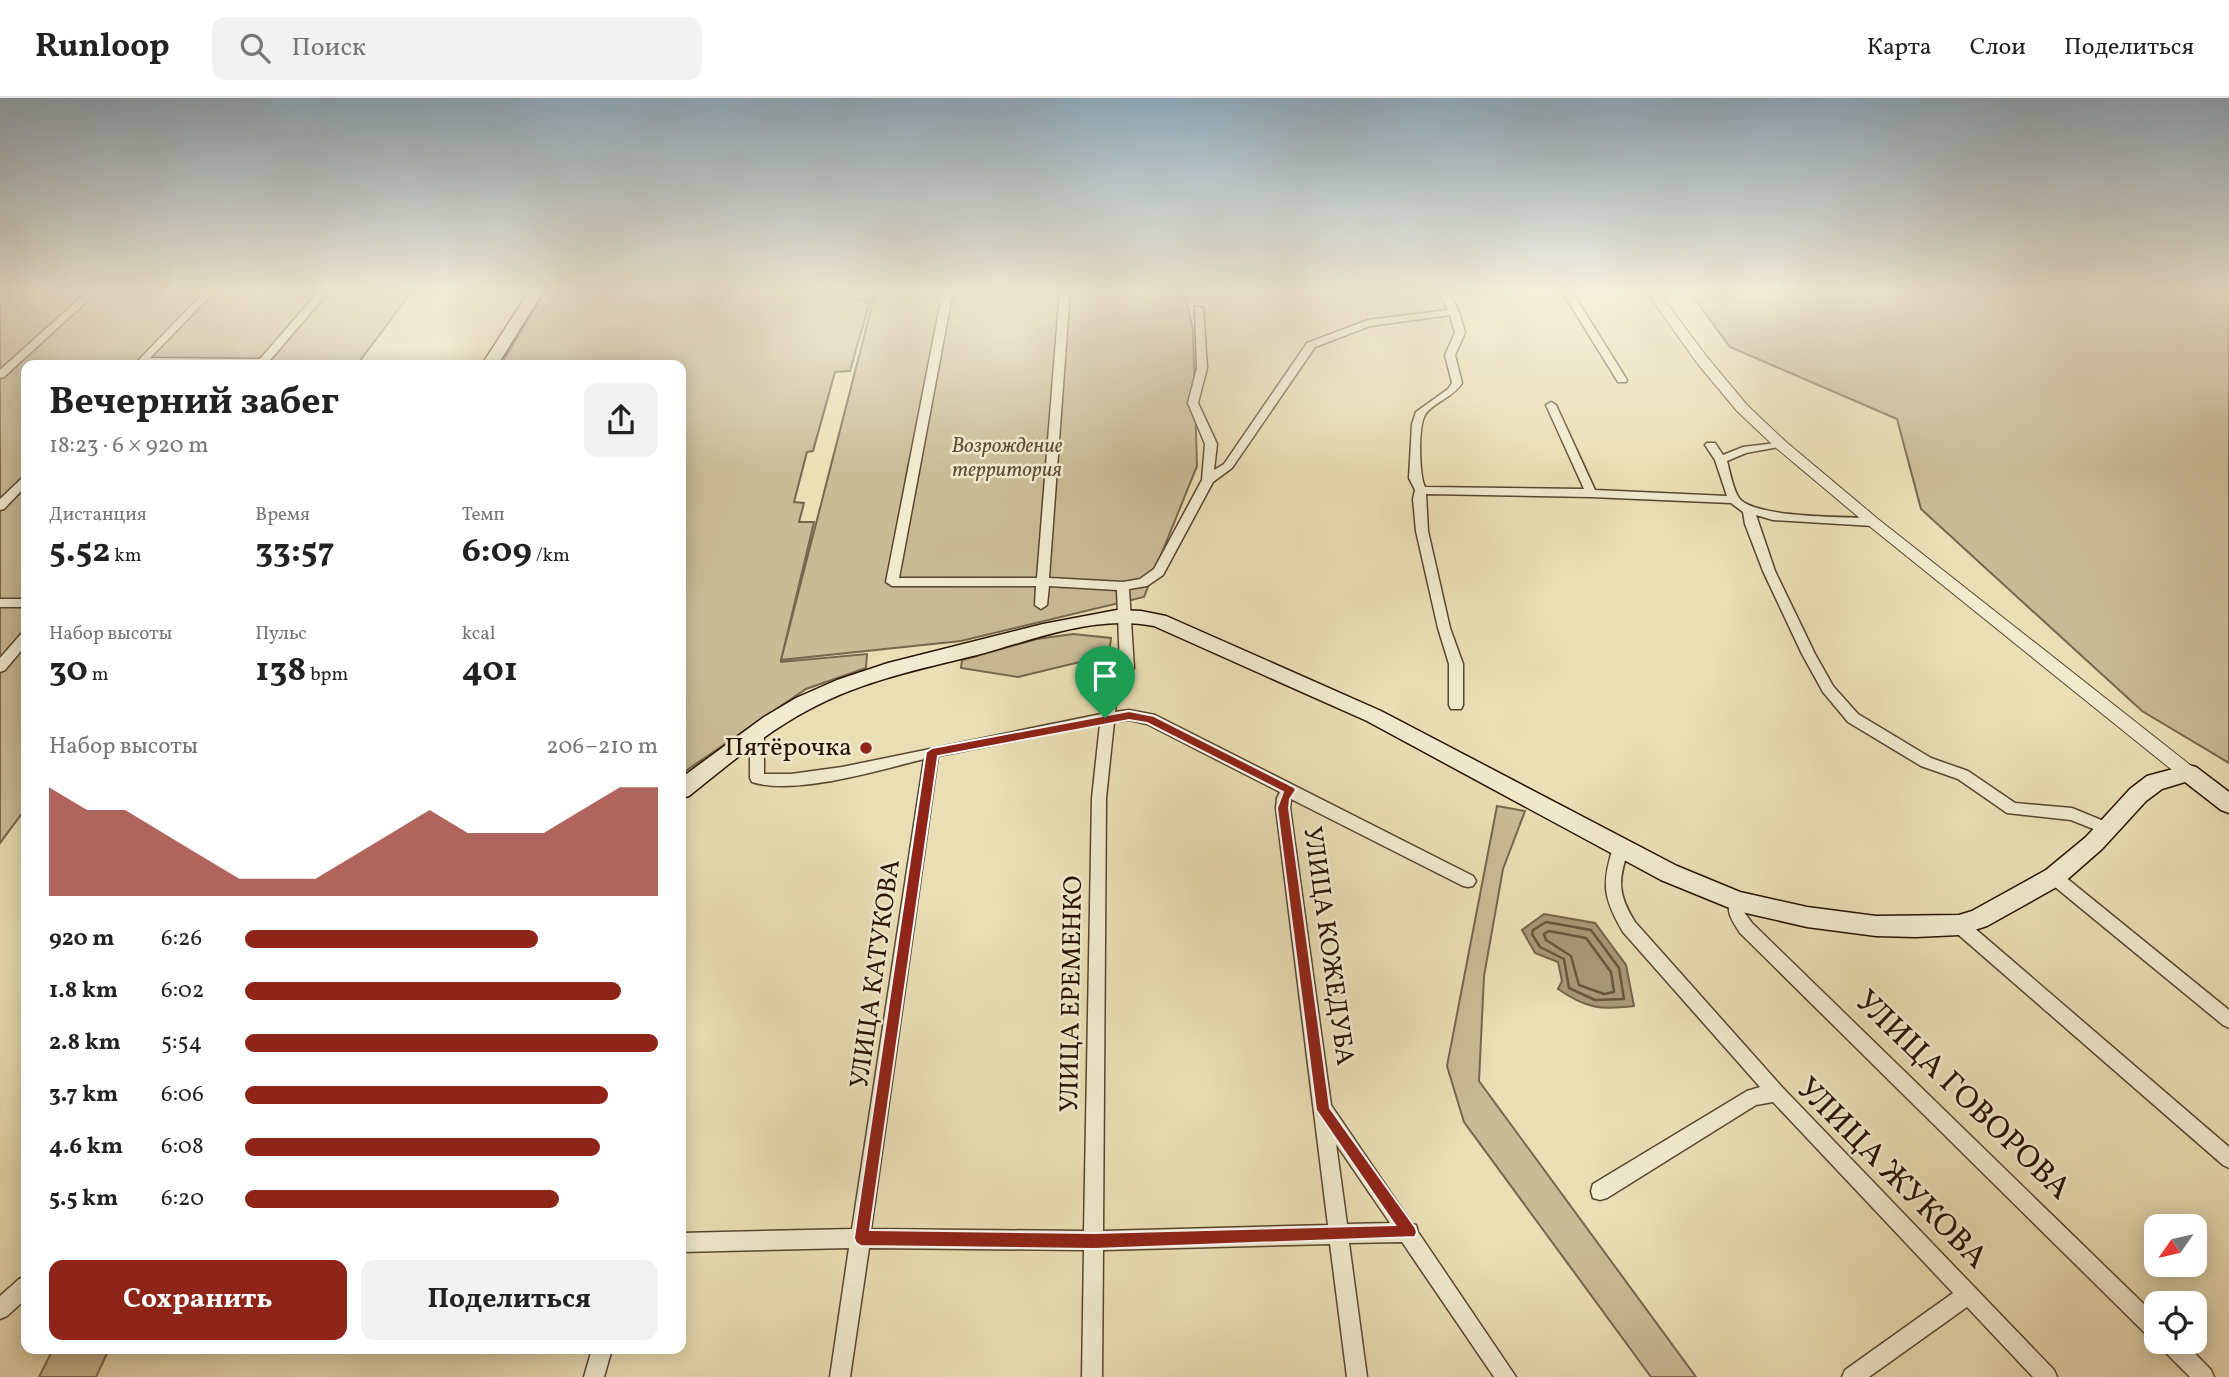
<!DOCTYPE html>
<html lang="ru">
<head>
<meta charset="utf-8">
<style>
	body { margin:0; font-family:Vollkorn,serif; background:#f2f2f2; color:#222; height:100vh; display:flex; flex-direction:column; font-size:26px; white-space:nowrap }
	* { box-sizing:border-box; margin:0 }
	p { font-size:23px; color:#767676 }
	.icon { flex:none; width:38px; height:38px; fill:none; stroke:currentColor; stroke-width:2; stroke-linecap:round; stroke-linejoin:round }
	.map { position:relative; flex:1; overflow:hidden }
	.drawer { position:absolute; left:21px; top:262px; width:665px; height:994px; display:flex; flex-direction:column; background:#fff; border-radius:14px; box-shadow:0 4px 18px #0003 }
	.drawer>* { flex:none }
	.needle { width:46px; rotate:236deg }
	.tools { position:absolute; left:2144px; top:1116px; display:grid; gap:14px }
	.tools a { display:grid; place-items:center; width:63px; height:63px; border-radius:14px; background:#fff; box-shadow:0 4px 18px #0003; font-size:35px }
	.pin { position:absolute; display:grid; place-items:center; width:60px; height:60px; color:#fff; margin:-72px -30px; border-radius:50% 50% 50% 0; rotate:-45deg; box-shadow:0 0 7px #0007 }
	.pin .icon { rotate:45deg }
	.round { display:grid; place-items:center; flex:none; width:74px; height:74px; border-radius:14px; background:#f2f2f2 }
	.head { display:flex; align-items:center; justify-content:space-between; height:119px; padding:0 28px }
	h1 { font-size:38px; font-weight:700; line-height:52px }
	.figures { display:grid; grid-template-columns:repeat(3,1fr); gap:10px; height:119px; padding:7px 28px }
	.figures div { display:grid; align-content:center }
	.figures b { font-size:35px; font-weight:700 }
	.figures small { font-size:19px; font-weight:400 }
	.figures p { font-size:19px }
	.chart { height:196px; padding:14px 28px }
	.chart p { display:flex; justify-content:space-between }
	.chart svg { width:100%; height:126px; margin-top:7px; fill:#8f2418; opacity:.7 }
	.cta { display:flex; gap:14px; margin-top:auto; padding:14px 28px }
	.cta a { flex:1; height:80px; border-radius:14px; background:#8f2418; color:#fff; font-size:28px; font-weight:700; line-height:80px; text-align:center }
	.cta a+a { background:#f2f2f2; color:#222 }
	ul { padding:0 28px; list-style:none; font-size:23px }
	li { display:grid; grid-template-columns:112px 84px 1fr; align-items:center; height:52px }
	li i { height:18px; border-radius:9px; background:#8f2418 }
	header { display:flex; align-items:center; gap:42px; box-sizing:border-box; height:98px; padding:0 35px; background:#fff; border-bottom:2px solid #e0e0e0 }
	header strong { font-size:33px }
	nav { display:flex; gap:38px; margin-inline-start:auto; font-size:24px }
	.search { width:490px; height:63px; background:#f2f2f2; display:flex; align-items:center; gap:18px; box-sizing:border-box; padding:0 24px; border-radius:14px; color:#767676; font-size:26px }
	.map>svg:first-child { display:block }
	.green { fill:#c9bb96; stroke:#78674c; stroke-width:2 }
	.water { fill:#a89977; stroke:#756348; stroke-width:2 }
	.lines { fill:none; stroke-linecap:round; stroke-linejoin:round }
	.shore { stroke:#68563c; stroke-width:2.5 }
	.minor-casing { stroke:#58462e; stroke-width:3 }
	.tertiary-casing { stroke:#58462e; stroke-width:2 }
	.secondary-casing { stroke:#281302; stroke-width:3 }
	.minor { fill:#f1eace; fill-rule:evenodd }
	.tertiary { fill:#f1eace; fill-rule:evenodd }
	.secondary { fill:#f1eace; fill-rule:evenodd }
	.route { fill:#8f2418; stroke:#fff; stroke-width:2; fill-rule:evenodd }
	.poi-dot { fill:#8f2418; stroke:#f1eace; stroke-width:2.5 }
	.labels { text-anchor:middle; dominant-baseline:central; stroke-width:5; stroke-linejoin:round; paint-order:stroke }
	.far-park-label { font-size:21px; font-style:italic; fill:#604e36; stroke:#f1eace }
	.poi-label { font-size:26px; fill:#281302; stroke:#f1eace; text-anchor:end }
	.street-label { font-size:26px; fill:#281302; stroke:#f1eace }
	.near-street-label { font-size:32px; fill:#281302; stroke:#f1eace }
</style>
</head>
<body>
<header>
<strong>Runloop</strong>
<div class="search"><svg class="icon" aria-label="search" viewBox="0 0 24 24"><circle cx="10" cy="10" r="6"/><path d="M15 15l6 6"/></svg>Поиск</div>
<nav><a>Карта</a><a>Слои</a><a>Поделиться</a></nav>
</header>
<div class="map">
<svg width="2229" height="1279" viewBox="0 0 2229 1279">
	<rect width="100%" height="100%" fill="#eadeb4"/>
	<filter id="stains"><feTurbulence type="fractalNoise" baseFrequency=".00286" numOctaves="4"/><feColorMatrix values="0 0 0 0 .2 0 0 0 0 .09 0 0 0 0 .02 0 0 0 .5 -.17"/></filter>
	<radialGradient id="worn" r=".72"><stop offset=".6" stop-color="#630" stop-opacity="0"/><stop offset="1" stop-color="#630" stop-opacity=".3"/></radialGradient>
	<!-- green -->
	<path class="green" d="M0,192H413L356,268H26V710L0,745Z
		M546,192H853L852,201L870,203L850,273L835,274L813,353L807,354L794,404L804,405L799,424H814L781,562L876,192H1184L1193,232L1197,368L1144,499L961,543L781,562V564L867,556L866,570L806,591L681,676V268H500Z
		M1688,192H2229V665L2142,613L1921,411L1897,321L1730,249Z
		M1073,536L1111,540L1109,557L1018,579L961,570L962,562L1037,541Z
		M1497,708L1525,713L1503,771L1484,878L1479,983L1696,1279H1651L1464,1024L1447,968Z
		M53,1251H109L96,1279H39Z"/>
	<!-- water -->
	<path class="water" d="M1544,816L1595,825L1626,867L1634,908C1601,912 1587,911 1558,891L1562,883L1558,864L1535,855L1522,832Z"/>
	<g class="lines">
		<!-- shore -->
		<path class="shore" d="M1546,824L1591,832L1619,870L1624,901L1595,902L1569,890L1564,861L1540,849L1532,836L1533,832Z
			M1549,833L1586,840L1611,874L1614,894L1604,896L1579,887L1571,858L1546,842L1544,836Z"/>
		<defs>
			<path id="minor" d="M89,192H99L4,279L0,280V272Z
				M206,192H216L150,260L260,261L320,192H330L265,268H133Z
				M943,192H953L899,480H1037L1060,192H1070L1049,480L1123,484L1140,481L1154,471L1202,382L1205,346L1188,305L1197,270L1195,208L1203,210L1207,270L1198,305L1217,346L1214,372L1224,366L1307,245L1368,222L1448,212L1438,192H1448L1459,214L1465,235L1455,257L1462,285C1453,300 1432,305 1425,317C1418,329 1419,377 1425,389L1584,391L1546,307L1551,304L1556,307L1595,392L1727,398L1715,362L1705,347L1707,345H1715L1723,357L1743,349L1784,344V348L1746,355L1727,363C1730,374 1733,391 1739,400C1754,420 1847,419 1873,420L1879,424L1873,428L1773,422L1756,417L1775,473L1815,556L1833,588L1858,616L1931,660L1968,673L2015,705L2072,710L2111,726L2113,730L2111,734L2106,736L2071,722L2007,715L1958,681L1921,668L1848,624L1823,594L1802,556L1763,473L1745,426L1743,414L1731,405L1591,399L1426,396L1428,433L1450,530L1463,566V607L1461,611H1451L1449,607V566L1438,530L1416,433L1413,401L1415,392L1409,380L1412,326L1416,314L1448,291L1452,285L1445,257L1455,235L1450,217L1370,228L1315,249L1232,370L1213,384L1163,477L1147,488L1129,491L1134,570L1117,597L1115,614L1129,612L1155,617L1473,778L1476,783L1473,788L1468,789L1463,788L1291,701L1290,710L1331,1007L1412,1126L1416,1127L1418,1134L1516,1279H1494L1402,1144L1349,1145L1367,1279H1347L1330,1146L1103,1152L1102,1279H1082L1084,1152L869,1150L850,1279H830L849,1150L681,1154V1135L852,1131L924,661C879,672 795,698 752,684L750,680V634L757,629L764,634V676H791L842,669L1101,616L1103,596L1120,570L1117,492L1049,488L1047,507L1041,511L1035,507L1036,488H892L886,484ZM1129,622L1147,626L1280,694L1277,700L1276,710L1328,1127L1103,1133L1106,700L1114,624ZM1100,626L1092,700L1084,1133L871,1131L938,658ZM1336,1046L1390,1125L1347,1126Z
				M1561,192H1571L1627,282L1626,284H1618Z
				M26,378V388L4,411L0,412V401L22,380Z
				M0,501H26V509H0Z
				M26,535V547L5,572L0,574V560L21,536Z
				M1621,744L1626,746L1629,750C1618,782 1617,795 1635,824L1782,989L2054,1272L2057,1279H2033L1967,1209L1869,1279H1842L1845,1272L1953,1195L1773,1004L1756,1007L1607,1100L1600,1102L1593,1100L1591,1093L1593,1086L1747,993L1760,989L1623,834C1604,801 1601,787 1613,750L1616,746Z
				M2054,773L2059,774L2229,912V930L2223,927L2049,784L2046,779L2049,774Z
				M1737,796L1743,798L1745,803L1744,814L1752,825L2156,1218V1242L2149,1239L1740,835C1732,822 1725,814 1731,798Z
				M1959,820L1965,822L2229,1049V1070L2223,1067L1953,832L1951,827L1953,822Z
				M26,1178V1201L7,1218L0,1221V1198L19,1181Z
				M2159,1244H2184L2211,1272L2214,1279H2190L2162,1251Z
				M592,1251H612L604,1279H584Z"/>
			<path id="tertiary" d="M1645,192H1657L1707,259L1747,307L1785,343L1878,421L2194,670L2197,675L2194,680H2182L1868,427L1775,349L1737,313L1697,265Z"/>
			<path id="secondary" d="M530,192H544L497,268H481Z
				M1117,512L1141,513L1166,518L1381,613L1677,768L1740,794L1807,809L1876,818L1959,817L1972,813L2046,772L2086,739L2130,691L2147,678L2188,667L2196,669L2229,694V715L2221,712L2185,684L2162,691L2146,703L2102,751L2062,786L1987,828L1959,837L1916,839L1876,838L1807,829L1737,813L1661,782L1367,623L1154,528C1095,516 1033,542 977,557C920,571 862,583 810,611C766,634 728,667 689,698L681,700V680L764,619L796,600L837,582L888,565L1043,526Z"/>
		</defs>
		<!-- minor casing -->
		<use href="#minor" class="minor-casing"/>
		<!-- tertiary casing -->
		<use href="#tertiary" class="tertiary-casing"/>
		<!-- secondary casing -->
		<use href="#secondary" class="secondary-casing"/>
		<!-- minor -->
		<use href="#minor" class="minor"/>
		<!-- tertiary -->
		<use href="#tertiary" class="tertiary"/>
		<!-- secondary -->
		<use href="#secondary" class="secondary"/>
	</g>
	<!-- sky -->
	<linearGradient id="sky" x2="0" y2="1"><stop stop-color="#8ea9bb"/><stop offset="0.52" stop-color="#f6f0dd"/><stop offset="1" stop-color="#f6f0dd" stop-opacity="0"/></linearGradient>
	<rect width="2229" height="371" fill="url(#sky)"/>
	<!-- route -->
	<path class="route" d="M1129,613L1154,618L1294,689L1296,692L1290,701L1289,710L1330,1010L1415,1129L1417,1134L1415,1139L1094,1151L861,1148L856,1145L854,1140L926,654L932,650ZM1129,622L1147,625L1283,694L1277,710L1316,1012L1395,1127L1094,1135L870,1132L938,658Z"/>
	<!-- markers -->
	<circle class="poi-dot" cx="866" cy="650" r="7"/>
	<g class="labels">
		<!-- far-park labels -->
		<g class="far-park-label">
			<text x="1007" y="348">Возрождение<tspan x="1007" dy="24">территория</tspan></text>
		</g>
		<!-- poi labels -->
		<g class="poi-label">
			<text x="852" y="650">Пятёрочка</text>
		</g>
		<!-- street labels -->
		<g class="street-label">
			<text transform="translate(1328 848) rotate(82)">УЛИЦА КОЖЕДУБА</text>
			<text transform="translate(876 876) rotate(-82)">УЛИЦА КАТУКОВА</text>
			<text transform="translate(1072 896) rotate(-89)">УЛИЦА ЕРЕМЕНКО</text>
		</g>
		<!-- near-street labels -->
		<g class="near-street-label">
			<text transform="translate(1962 998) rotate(44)">УЛИЦА ГОВОРОВА</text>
			<text transform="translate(1891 1076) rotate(45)">УЛИЦА ЖУКОВА</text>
		</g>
	</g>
	<rect width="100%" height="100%" filter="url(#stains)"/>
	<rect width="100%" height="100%" fill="url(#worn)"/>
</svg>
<div class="tools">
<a><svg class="needle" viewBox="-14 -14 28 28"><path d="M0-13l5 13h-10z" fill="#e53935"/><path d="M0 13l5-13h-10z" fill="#767676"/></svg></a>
<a><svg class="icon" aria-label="locate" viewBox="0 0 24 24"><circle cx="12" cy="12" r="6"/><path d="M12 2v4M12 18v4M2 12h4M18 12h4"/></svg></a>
</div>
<div class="pin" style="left:1105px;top:620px;background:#1e9e55"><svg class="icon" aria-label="arrive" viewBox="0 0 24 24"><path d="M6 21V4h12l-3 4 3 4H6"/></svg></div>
<section class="drawer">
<div class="head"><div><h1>Вечерний забег</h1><p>18:23 · 6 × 920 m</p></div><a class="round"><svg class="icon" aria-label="share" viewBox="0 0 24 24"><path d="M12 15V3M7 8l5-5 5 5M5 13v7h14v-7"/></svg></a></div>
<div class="figures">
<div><p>Дистанция</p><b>5.52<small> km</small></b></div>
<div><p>Время</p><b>33:57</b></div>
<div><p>Темп</p><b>6:09<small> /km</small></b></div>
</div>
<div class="figures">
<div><p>Набор высоты</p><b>30<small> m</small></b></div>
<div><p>Пульс</p><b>138<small> bpm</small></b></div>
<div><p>kcal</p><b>401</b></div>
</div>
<div class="chart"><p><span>Набор высоты</span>206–210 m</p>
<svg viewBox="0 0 160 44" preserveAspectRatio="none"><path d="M0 44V6L10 14L20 14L30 22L40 30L50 38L60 38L70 38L80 30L90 22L100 14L110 22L120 22L130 22L140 14L150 6L160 6V44z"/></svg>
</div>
<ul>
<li><b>920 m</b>6:26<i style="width:71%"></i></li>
<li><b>1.8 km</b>6:02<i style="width:91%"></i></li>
<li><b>2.8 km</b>5:54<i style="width:100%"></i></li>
<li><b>3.7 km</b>6:06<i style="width:88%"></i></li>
<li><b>4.6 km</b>6:08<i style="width:86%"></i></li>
<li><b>5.5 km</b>6:20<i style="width:76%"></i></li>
</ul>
<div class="cta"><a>Сохранить</a><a>Поделиться</a></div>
</section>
</div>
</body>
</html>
